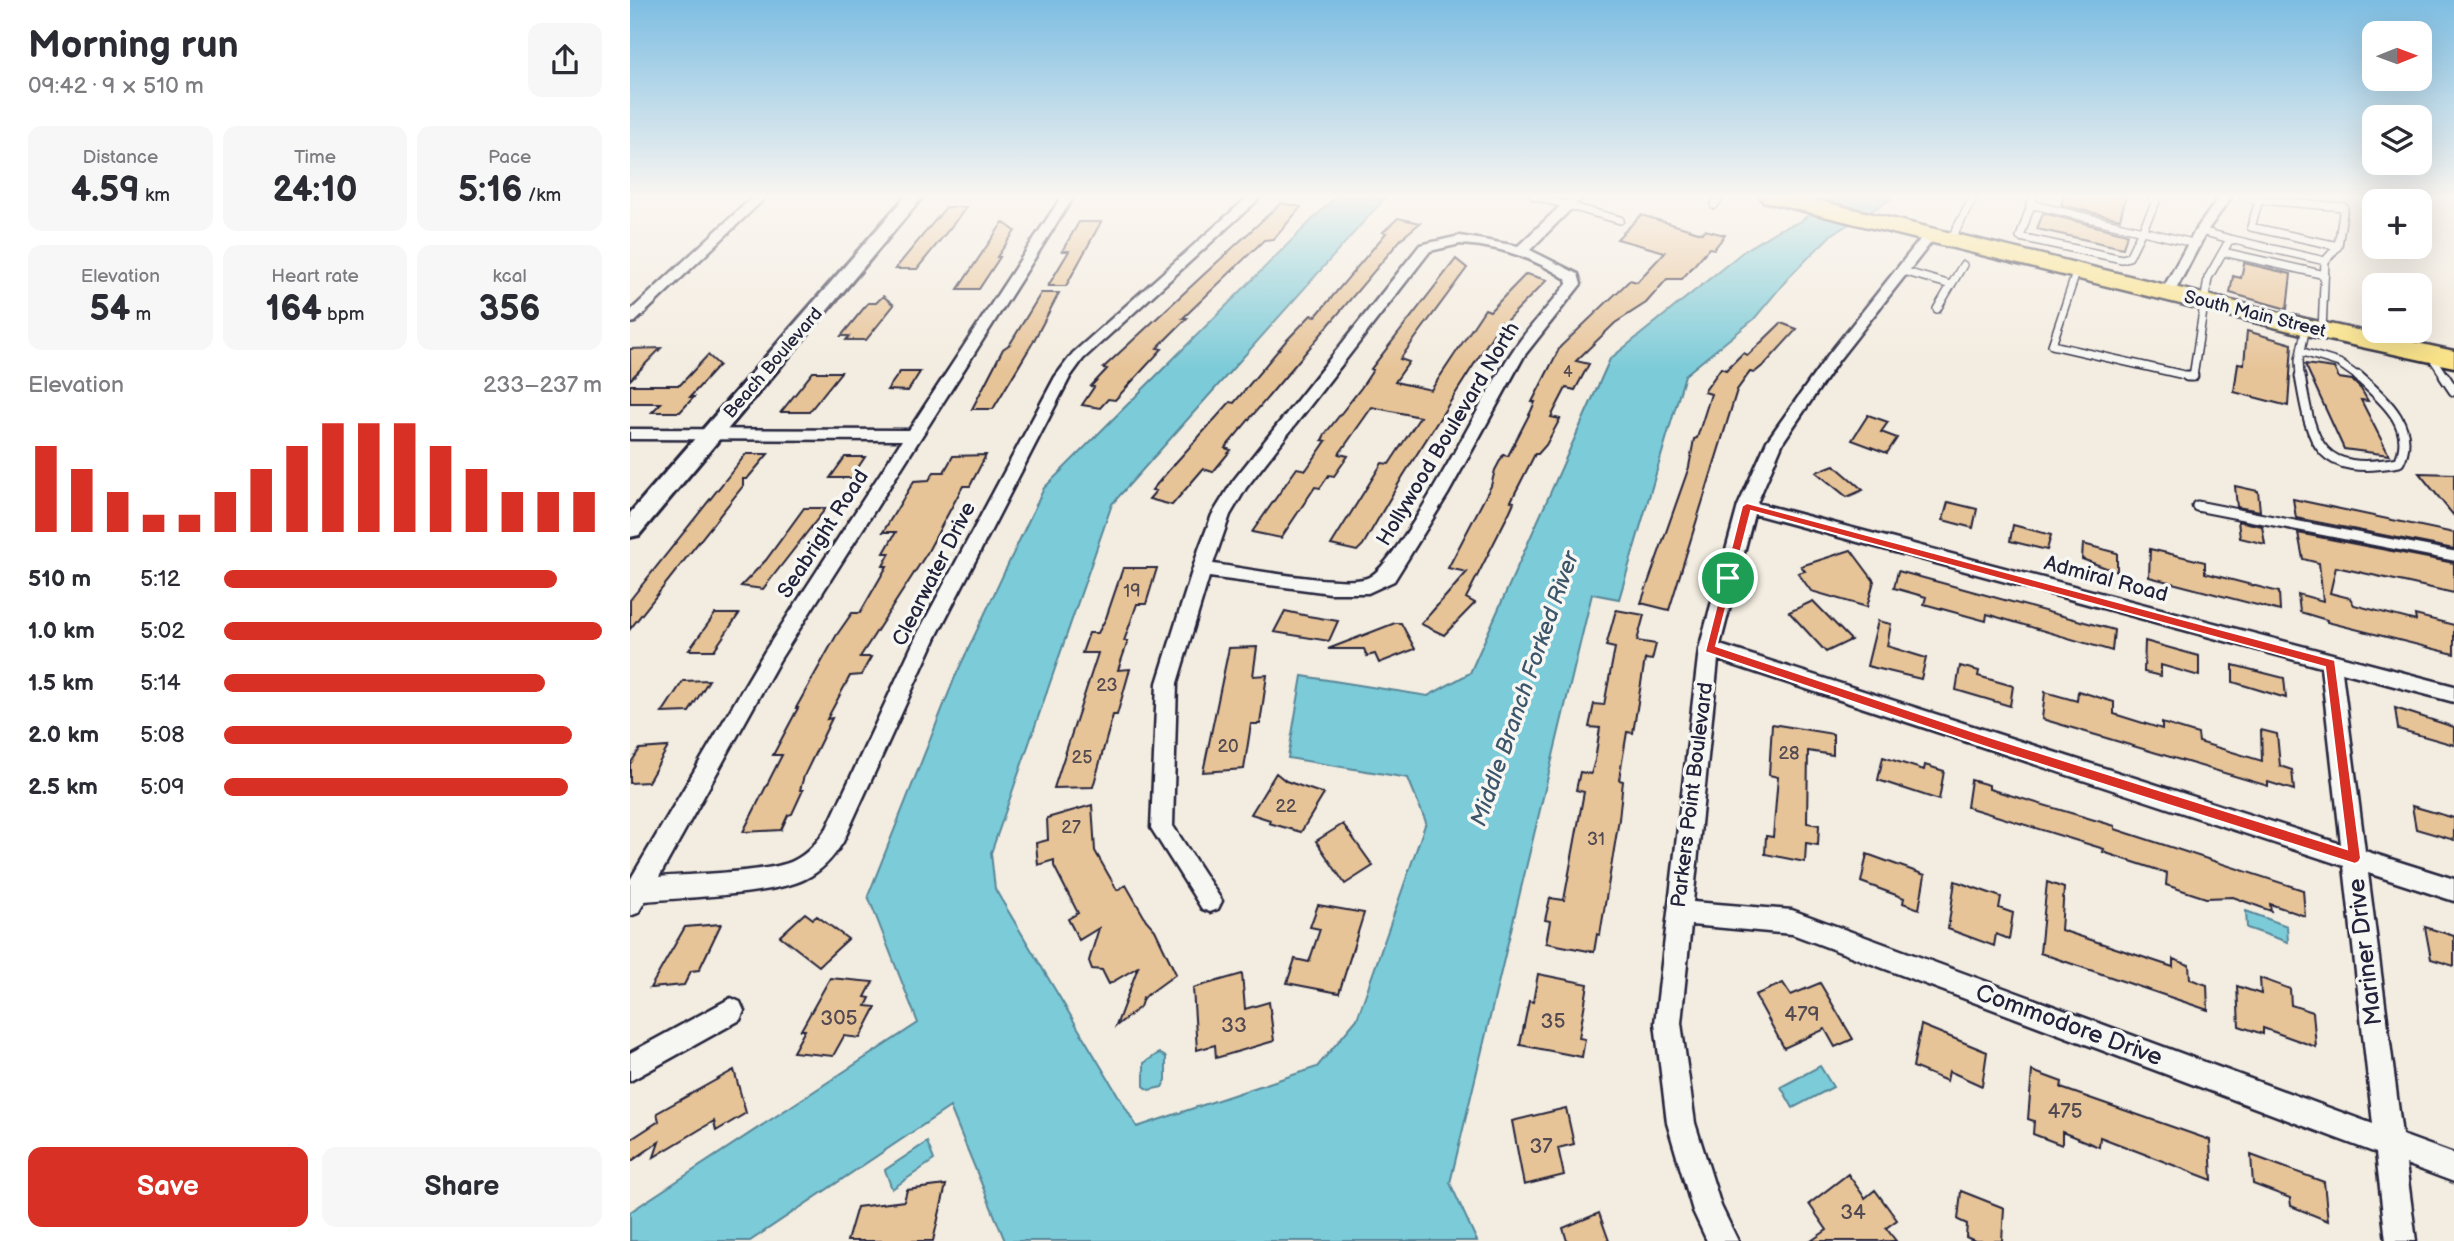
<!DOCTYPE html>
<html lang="en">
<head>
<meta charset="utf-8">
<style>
	body { margin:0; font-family:"Balsamiq Sans",sans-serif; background:#f7f7f7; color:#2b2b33; height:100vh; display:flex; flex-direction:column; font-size:26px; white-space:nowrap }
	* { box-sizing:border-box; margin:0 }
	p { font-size:23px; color:#7c7c81 }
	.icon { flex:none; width:38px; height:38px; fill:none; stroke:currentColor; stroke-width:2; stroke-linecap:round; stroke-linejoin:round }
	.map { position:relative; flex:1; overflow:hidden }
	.details { display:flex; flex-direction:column; background:#fff; width:630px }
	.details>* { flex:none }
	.needle { width:46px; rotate:89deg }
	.controls { position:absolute; left:1732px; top:21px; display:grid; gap:14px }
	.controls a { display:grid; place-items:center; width:70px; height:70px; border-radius:14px; background:#fff; box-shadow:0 7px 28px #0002; font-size:35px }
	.pin { position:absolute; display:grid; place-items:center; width:60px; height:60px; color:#fff; margin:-30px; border:4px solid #fff; border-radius:50%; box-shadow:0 2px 7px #0007 }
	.round { display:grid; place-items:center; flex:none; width:74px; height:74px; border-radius:14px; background:#f7f7f7 }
	.overview { display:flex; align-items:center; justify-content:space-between; height:119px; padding:0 28px }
	h1 { font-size:38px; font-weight:700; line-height:52px }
	.stats { display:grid; grid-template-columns:repeat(3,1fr); gap:10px; height:119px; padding:7px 28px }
	.stats div { display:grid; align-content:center; border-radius:14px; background:#f7f7f7; text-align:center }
	.stats b { font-size:35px; font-weight:700 }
	.stats small { font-size:19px; font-weight:400 }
	.stats p { font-size:19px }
	.chart { height:196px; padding:14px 28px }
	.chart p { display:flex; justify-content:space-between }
	.chart svg { width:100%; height:126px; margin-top:7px; stroke:#d93025; stroke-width:6 }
	.button { display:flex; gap:14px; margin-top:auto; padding:14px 28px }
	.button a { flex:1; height:80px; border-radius:14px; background:#d93025; color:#fff; font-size:28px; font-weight:700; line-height:80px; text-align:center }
	.button a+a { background:#f7f7f7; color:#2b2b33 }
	ul { padding:0 28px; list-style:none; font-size:23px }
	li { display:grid; grid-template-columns:112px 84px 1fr; align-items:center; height:52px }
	li i { height:18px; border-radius:9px; background:#d93025 }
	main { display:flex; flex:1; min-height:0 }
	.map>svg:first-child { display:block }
	.water { fill:#7ccbd8; stroke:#588799; stroke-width:2 }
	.building { fill:#e7c498; stroke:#22223b; stroke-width:2 }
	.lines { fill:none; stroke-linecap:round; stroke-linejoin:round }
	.lane-far1-casing { stroke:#22223b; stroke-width:10 }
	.lane-casing { stroke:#22223b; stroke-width:13 }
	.street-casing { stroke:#22223b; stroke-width:5 }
	.secondary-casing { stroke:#22223b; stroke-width:6 }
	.highway-casing { stroke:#22223b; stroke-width:5 }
	.lane-far1 { stroke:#f6f6f2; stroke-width:7 }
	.lane { stroke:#f6f6f2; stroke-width:9 }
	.street { fill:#f6f6f2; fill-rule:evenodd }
	.secondary { fill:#f6f6f2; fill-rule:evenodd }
	.highway { fill:#f9e181; fill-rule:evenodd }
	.route { fill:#d93025; stroke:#fff; stroke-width:2; fill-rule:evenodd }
	.labels { text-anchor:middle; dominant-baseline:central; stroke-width:7; stroke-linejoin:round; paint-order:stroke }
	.far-number-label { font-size:16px; fill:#534a52 }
	.far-street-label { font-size:18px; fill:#22223b; stroke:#f6f6f2 }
	.number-label { font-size:18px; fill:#534a52 }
	.street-label { font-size:21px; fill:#22223b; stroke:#f6f6f2 }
	.near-number-label { font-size:21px; fill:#534a52 }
	.water-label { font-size:23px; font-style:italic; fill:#3d556a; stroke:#f6f6f2 }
	.near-street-label { font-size:24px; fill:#22223b; stroke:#f6f6f2 }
</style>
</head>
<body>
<main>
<section class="details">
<div class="overview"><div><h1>Morning run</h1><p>09:42 · 9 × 510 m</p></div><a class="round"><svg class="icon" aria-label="share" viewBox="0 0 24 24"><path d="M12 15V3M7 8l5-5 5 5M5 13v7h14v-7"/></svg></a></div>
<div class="stats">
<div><p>Distance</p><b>4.59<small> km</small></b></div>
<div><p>Time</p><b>24:10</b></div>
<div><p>Pace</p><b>5:16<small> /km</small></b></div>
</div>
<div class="stats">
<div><p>Elevation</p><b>54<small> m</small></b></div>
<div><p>Heart rate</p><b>164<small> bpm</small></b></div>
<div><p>kcal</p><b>356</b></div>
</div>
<div class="chart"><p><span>Elevation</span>233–237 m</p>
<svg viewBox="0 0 160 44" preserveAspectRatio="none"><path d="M5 44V14M15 44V22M25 44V30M35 44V38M45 44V38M55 44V30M65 44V22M75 44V14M85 44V6M95 44V6M105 44V6M115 44V14M125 44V22M135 44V30M145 44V30M155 44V30"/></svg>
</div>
<ul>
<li><b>510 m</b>5:12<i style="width:88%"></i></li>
<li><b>1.0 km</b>5:02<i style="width:100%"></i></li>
<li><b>1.5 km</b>5:14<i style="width:85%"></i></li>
<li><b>2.0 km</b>5:08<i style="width:92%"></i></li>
<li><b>2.5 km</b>5:09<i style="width:91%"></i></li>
</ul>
<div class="button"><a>Save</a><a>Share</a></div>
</section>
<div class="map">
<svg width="1824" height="1241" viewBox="0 0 1824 1241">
	<rect width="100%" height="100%" fill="#f3ece0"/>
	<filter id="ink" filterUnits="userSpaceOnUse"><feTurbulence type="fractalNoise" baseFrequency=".0143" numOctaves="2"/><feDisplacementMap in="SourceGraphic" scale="14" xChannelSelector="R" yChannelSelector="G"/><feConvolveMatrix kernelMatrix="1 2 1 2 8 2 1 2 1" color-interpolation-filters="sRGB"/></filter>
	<g filter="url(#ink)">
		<!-- water -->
		<path class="water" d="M706,196L755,198L482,504L361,853L365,889L507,1127L687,1067L727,1019L796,822L778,778L658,758L672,676L798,696L840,673L980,359L1114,251L1148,230L1170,222L1200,196H1266L1201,235L1159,277L1124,319L1055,375L989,599L962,594L820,1183L847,1241H375L320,1107L120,1241H0V1212L288,1023L238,896L325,677L414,488Z
			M1616,911L1657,926L1658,942L1617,928Z
			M529,1053L536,1057V1080L532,1087L519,1090L514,1086V1063Z
			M1190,1066L1203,1087L1163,1108L1151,1087Z
			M297,1142L304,1160L262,1189L255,1170Z"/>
		<!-- building -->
		<path class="building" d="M1434,196H1496L1490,219L1431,205Z
			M651,203L671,207L644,239L634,240L553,318H557L527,348L532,349L485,400L478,399L470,408L452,405L464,387L461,386L477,369L473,368Z
			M316,207H337L287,269H265Z
			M1413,213L1497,234L1493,248L1407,229Z
			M1011,215L1072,233L1075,230L1095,235L1084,249L1079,248L1052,279H1037L1016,303L985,323L946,361L959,364L945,390L936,388L921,417L930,419L916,445L908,454H905L881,501L884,502L880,511L836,598L845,603L814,635L791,624L837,572L818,568L861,486L865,470L873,455L878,456L901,411L905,402H902L930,347L1000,280L1007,282L1035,252L987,239Z
			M768,218L790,223L772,238L595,448L601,450L583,472L573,469L542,505L519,499L526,491L522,490L539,470L600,402L604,403L655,342L681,315L686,316L756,233L753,232Z
			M373,222L385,231L367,257H370L349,289H328Z
			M449,222H471L436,286H418L439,251H432Z
			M826,259L837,268L770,359L779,362L765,382L801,390L855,309L860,311L896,274L917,280L874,323L871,322L773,476L733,545L727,551L701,545L752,463L759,464L790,417L742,407L709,454L718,456L704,476L699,475L690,488L685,487L651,538L622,532L667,468L676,470L696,441L692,440L695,434L731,388L743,370L741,369Z
			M1614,263L1661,274L1657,309L1600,293L1603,276L1611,278Z
			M411,293H429L402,344L363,409H342L373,349L380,344Z
			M253,296L264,305L236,340H216L219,336H211L238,303H246Z
			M1151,323L1167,329L1136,363L1124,373L1120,372L1107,390L1039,610L1011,603L1059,467L1064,439L1067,438L1081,394L1074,392L1091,368L1096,370L1113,353L1118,355Z
			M1617,331L1662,344L1658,406L1604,392L1608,363L1614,364Z
			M31,348L0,380V349Z
			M78,355L89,365L60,397H64L50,412H22L31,403H0V385H50Z
			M1675,364L1704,368L1709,378L1722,380L1731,389L1738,401L1731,400L1759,455L1714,449Z
			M183,372H211L179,412H151Z
			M270,372H290L278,391L257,390Z
			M1238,415L1258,422L1251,432L1267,438L1257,453L1222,440Z
			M116,454H138L117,479H113V486L0,629V600Z
			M356,455L340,486H333L297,553L230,657H241L231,675L220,676L197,719L202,718L174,776L170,790H173L162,814L158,815L151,830L113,832L152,755H143L168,708H166L206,636L222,613H230L257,566H253L260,553H254L266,532H253L284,481L299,480L304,472H314L323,456Z
			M215,457H235L221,478H200Z
			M1204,465L1233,490L1217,497L1186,472Z
			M1789,473L1824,474V516Z
			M1605,486L1628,491L1630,511L1607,507Z
			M1663,499L1824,533V549L1666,518Z
			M1318,502L1347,509L1343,528L1313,520Z
			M174,508H196L133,589L111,586L136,560Z
			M1608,521L1632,526L1635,544L1610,538Z
			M1383,525L1421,535L1417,550L1380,541Z
			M1668,533L1824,563V593L1706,567L1700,593L1720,598L1724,605L1786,621L1785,615L1824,625V654L1697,622V620L1670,612L1668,594L1693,601L1689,563L1673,559Z
			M1453,544L1487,553V572L1452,559Z
			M1520,549L1575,562V573L1649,592L1650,611L1519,577Z
			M1221,550L1244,581L1237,607L1181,591L1168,573L1175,571L1171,566Z
			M493,568H527L516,604H507L494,641H498L488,670L500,669L487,715H483L463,787L424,788L468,653H452L459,633H468L476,618Z
			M1268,571L1484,630L1482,651L1357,614L1356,621L1294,604L1296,597L1264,588Z
			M1183,601L1221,640L1196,652L1159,612Z
			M986,610L1014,615L1007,641L1026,644L1022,660L1015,659L1003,733L997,732L989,780L993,781L989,819L970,935L967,934L964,952L916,943L920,921L915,920L920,898L934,900L954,792L946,790L950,772L961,774L965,760L970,728L959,727L964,704L974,705L985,648L976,646Z
			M655,611L678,616L708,621L699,641L644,632Z
			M85,614H109L84,650H59Z
			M1248,621L1261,624L1257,646L1296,658L1291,679L1237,666Z
			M765,623H771L785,649L749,663L745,654L737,656L734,649H698Z
			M1515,641L1569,656V676L1531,665V676L1514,672Z
			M627,647L623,676L637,675L630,724H621L614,769L573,772L599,648Z
			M1603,665L1654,678L1656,698L1603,682Z
			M1330,666L1349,671L1348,676L1383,686L1380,706L1326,690Z
			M79,680L59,712L32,713L53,681Z
			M1448,691L1484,702V714L1532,729V723L1568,734L1569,742L1632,761L1631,730L1647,734L1650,766L1662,770L1664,790L1638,782V786L1412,719L1415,692L1447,701Z
			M1765,708L1824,727V745L1768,729Z
			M1142,724L1203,734V755L1178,751L1177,823L1189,825L1188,845L1176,843L1175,862L1135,854L1136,836L1143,837L1148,777L1139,775Z
			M38,747L18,782L0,783V764L10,749Z
			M1253,757L1294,770L1295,765L1314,771L1309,800L1248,780Z
			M646,773L656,781L694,794L671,832L639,823L640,820L621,814Z
			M1341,780L1359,785V789L1485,826V829L1673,890L1675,916L1640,904L1641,911L1603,897L1576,898L1536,885L1537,873L1473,852L1474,849L1337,807Z
			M462,805L465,851L487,890L496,885L516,920L525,930L546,974L513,998L510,1007L486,1026L508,967L479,984L472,970L462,969L459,961L469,928L449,940L438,919L448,913L424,866V860L408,865L406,843L418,840L417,818Z
			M1782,806L1824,818V840L1786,829Z
			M713,824L743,866L715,884L686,841Z
			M1237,854L1295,875L1289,909L1273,903L1274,898L1231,882Z
			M1325,881L1371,897L1369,908L1383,913L1379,939L1366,934L1364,946L1318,929Z
			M1417,882L1434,888L1431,930L1543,967V959L1559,965L1560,979L1577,985L1578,1010L1410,953Z
			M688,905L734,913L709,993L657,983L665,959L679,962L690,929L680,927Z
			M175,913L183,919L187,916L218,939L189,966L150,936Z
			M91,924L69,970L61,971L54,985L20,988L55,927Z
			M1795,927L1824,936V966L1801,959Z
			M612,974L615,1009L639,1002L644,1041L586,1058L585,1045L567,1050L563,988Z
			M908,974L958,984L949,1038L955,1039L952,1057L890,1045L899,1001L903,1002Z
			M200,978L243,982L235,997L240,998L236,1006L246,1007L230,1038L214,1036L203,1056L163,1052L175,1030H171Z
			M1630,978L1660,989L1661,1005L1683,1012L1686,1047L1633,1028V1034L1609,1026L1607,986L1631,994Z
			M1153,983L1161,995L1190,983L1223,1039L1205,1047L1195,1029L1154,1048L1125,995Z
			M1291,1025L1357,1052L1352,1086L1319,1071L1317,1081L1283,1067Z
			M104,1070L116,1113L86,1131L84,1121L24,1157L29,1142L0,1162V1140L29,1121L27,1113Z
			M1402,1071L1432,1082L1431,1088L1580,1140L1582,1180L1470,1137L1469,1147L1432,1132V1145L1403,1134L1404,1121L1398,1119Z
			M936,1108L944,1144L928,1148L934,1175L894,1185L882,1121Z
			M1621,1155L1694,1182L1698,1221L1661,1206L1660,1198L1623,1184Z
			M1218,1174L1235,1198L1245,1190L1267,1220L1256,1228L1266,1241H1181L1197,1230L1179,1204Z
			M316,1185L303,1241H217L227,1207L274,1201L277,1190Z
			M1331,1191L1374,1208L1372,1241H1345L1336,1237L1337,1224L1328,1220Z
			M969,1213L979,1241H937L933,1228Z"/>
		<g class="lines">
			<defs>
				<path id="lane-far1" d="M904,196L990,220
					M1404,196L1390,237L1492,259L1499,257L1526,202L1522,196
					M1613,196L1629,200
					M1629,200L1714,207L1708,246L1621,227Z
					M1400,204L1567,244
					M1084,205L1091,196
					M1571,231L1600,239
					M1321,239L1344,196
					M1593,252L1695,275
					M1695,261L1708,246
					M1447,270L1422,345L1563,377L1578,278L1600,239L1695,261L1692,331
					M1273,271L1321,285
					M1307,309L1333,265
					M1673,352L1709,363L1730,378
					M1800,354L1816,378
					M1670,378L1669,360L1676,327"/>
				<path id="lane" d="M1557,376H1563
					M1670,376C1682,447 1689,476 1769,462C1787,426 1753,399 1728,376
					M1814,376L1824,391
					M1567,506L1824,556"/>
				<path id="street" d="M124,196H137L5,322L0,323V311Z
					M432,196H444L149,661L29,877C59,874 138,873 163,861C178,854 188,841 197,828L287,635L425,377L443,353L619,196H632L453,359L440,377L307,635L213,842C203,858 192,871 175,879C143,895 55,897 15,901L8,913L0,916V880L135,651L272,440L0,439V429L279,430Z
					M941,196H954L900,250L948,274L951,284L894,356L818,494L764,581L738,593H700L579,577L547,683L543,826L592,901L588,909L580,912L572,909L521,828L527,683L569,549L582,515L603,481L790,245L830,236L888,246ZM830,244C869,246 904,258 936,279L937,284C918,307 896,330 880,355C855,392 768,568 737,578C711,587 614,568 583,564L600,515L616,488L800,251Z
					M1590,196H1602L1577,231L1543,295H1533L1531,292L1565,231Z
					M1296,232L1307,235L1208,361L1153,442L1127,503L1824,686V702L1712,672L1735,851L1824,879V901L1738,873L1772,1135L1824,1154V1182L1776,1164L1786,1241H1756L1746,1153L1162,934L1061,925L1051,1023L1065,1123L1091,1206L1108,1241H1077L1063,1211L1037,1123L1025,1023L1069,649L1108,506L1137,441L1198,355ZM1124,514L1691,667L1711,844L1090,645ZM1088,660L1714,866L1743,1124L1162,910L1063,902Z
					M101,998L110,1002L114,1011L110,1020L0,1081V1053Z"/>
				<path id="secondary" d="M276,196H293L9,535L0,537V513Z"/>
				<path id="highway" d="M1130,196H1169L1676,319L1824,351V367L1676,335L1133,201Z"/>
			</defs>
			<!-- lane-far1 casing -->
			<use href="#lane-far1" class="lane-far1-casing"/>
			<!-- lane casing -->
			<use href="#lane" class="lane-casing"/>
			<!-- street casing -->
			<use href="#street" class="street-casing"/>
			<!-- secondary casing -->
			<use href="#secondary" class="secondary-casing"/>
			<!-- highway casing -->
			<use href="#highway" class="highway-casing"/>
			<!-- lane-far1 -->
			<use href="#lane-far1" class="lane-far1"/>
			<!-- lane -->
			<use href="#lane" class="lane"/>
			<!-- street -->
			<use href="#street" class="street"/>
			<!-- secondary -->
			<use href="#secondary" class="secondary"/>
			<!-- highway -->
			<use href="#highway" class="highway"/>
		</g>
	</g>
	<!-- sky -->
	<linearGradient id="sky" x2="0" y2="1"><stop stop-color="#7dbde2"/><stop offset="0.53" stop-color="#faf6f1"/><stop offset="1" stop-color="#faf6f1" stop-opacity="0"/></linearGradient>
	<rect width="1824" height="370" fill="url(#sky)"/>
	<!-- route -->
	<path class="route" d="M1117,503L1705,660L1731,858L1729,862L1725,864L1362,749L1075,652L1112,506ZM1121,511L1695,667L1717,849L1362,738L1086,646Z"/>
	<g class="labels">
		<!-- far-number labels -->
		<g class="far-number-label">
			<text x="938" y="372">4</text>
		</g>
		<!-- far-street labels -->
		<g class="far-street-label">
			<text transform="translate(1625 314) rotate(14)">South Main Street</text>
			<text transform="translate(143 363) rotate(-49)">Beach Boulevard</text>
		</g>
		<!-- number labels -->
		<g class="number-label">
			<text x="502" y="591">19</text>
			<text x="477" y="685">23</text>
			<text x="598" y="746">20</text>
			<text x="1159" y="753">28</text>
			<text x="452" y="757">25</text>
			<text x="656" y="806">22</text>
			<text x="441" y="827">27</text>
			<text x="966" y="839">31</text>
		</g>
		<!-- street labels -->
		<g class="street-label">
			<text transform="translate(818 434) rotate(-59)">Hollywood Boulevard North</text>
			<text transform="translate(193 534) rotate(-57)">Seabright Road</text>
			<text transform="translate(304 574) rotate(-63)">Clearwater Drive</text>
			<text transform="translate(1476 579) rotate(15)">Admiral Road</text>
			<text transform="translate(1062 795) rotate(-83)">Parkers Point Boulevard</text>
		</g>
		<!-- near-number labels -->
		<g class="near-number-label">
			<text x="1172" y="1014">479</text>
			<text x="209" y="1018">305</text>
			<text x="923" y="1021">35</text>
			<text x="604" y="1025">33</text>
			<text x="1435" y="1111">475</text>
			<text x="911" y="1146">37</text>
			<text x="1223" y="1212">34</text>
		</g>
		<!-- water labels -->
		<g class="water-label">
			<text transform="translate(895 689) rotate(-71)">Middle Branch Forked River</text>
		</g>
		<!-- near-street labels -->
		<g class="near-street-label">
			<text transform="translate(1735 952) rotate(-97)">Mariner Drive</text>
			<text transform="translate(1439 1025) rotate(20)">Commodore Drive</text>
		</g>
	</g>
</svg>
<div class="controls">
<a><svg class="needle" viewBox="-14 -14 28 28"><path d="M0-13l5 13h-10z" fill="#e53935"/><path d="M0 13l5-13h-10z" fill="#7c7c81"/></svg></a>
<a><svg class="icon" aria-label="layers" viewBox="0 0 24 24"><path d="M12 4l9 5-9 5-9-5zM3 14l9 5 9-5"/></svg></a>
<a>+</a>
<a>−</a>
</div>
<div class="pin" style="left:1098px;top:578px;background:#1e9e55"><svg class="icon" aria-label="arrive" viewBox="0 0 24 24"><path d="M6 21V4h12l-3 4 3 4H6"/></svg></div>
</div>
</main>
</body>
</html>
